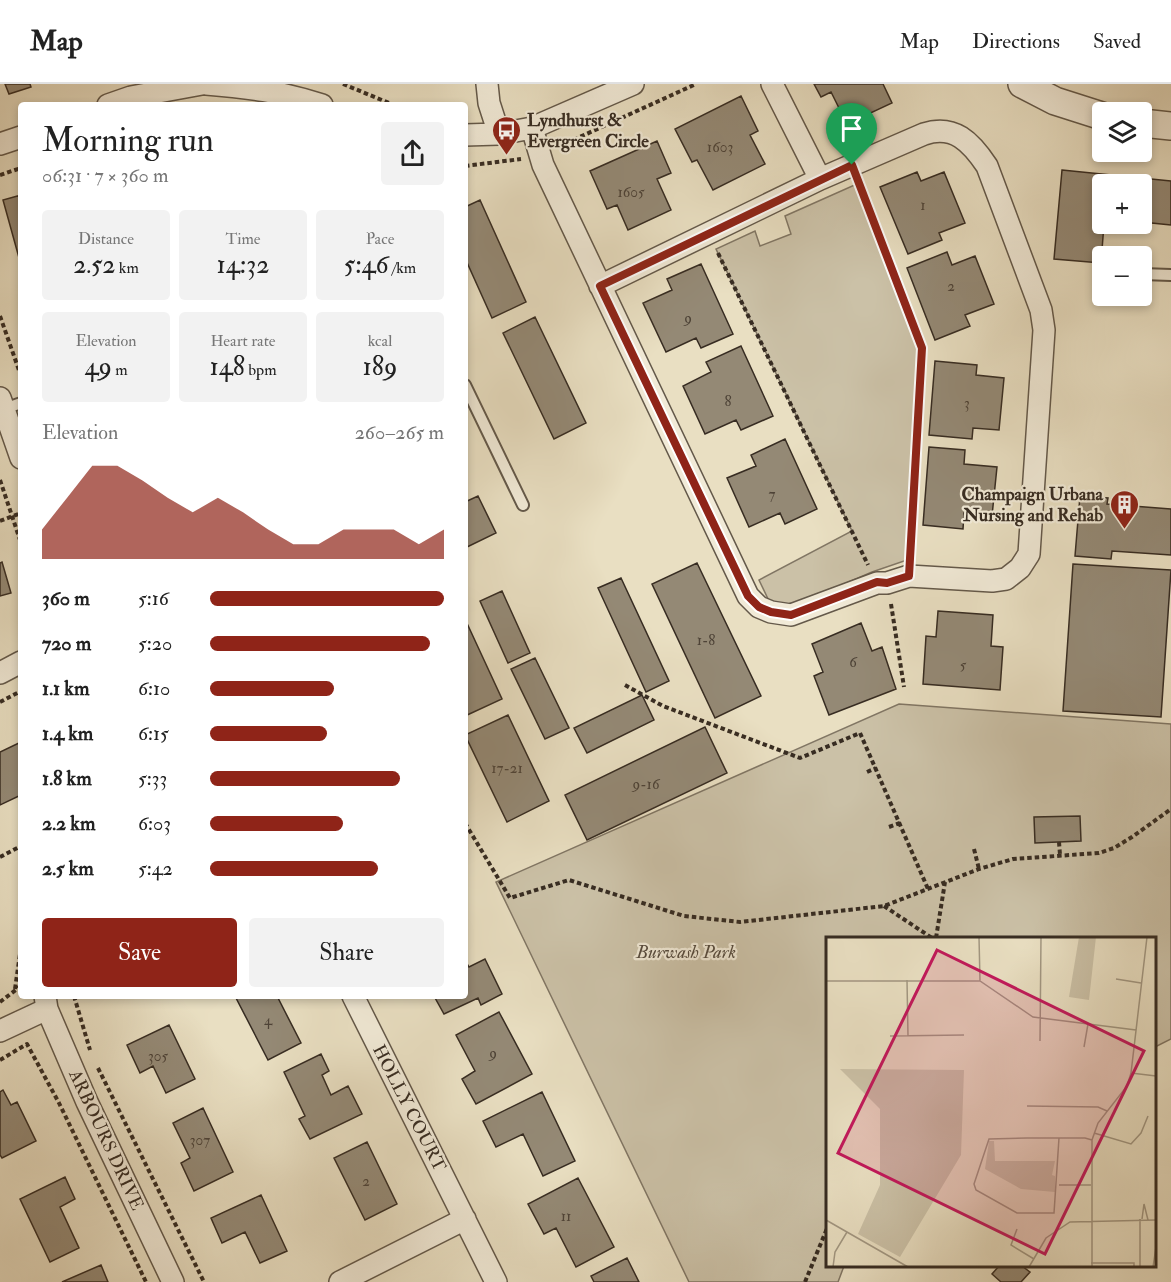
<!DOCTYPE html>
<html lang="en">
<head>
<meta charset="utf-8">
<style>
	body { margin:0; font-family:"IM FELL Double Pica",serif; background:#f2f2f2; color:#222; height:100vh; display:flex; flex-direction:column; font-size:22px; white-space:nowrap }
	* { box-sizing:border-box; margin:0 }
	p { font-size:20px; color:#767676 }
	.icon { flex:none; width:33px; height:33px; fill:none; stroke:currentColor; stroke-width:2; stroke-linecap:round; stroke-linejoin:round }
	.map { position:relative; flex:1; overflow:hidden }
	.drawer { position:absolute; left:18px; top:18px; width:450px; height:897px; display:flex; flex-direction:column; background:#fff; border-radius:6px; box-shadow:0 3px 9px #0003 }
	.drawer>* { flex:none }
	.tools { position:absolute; left:1092px; top:18px; display:grid; gap:12px }
	.tools a { display:grid; place-items:center; width:60px; height:60px; border-radius:6px; background:#fff; box-shadow:0 3px 9px #0003; font-size:30px }
	.pin { position:absolute; display:grid; place-items:center; width:51px; height:51px; color:#fff; margin:-62px -26px; border-radius:50% 50% 50% 0; rotate:-45deg; box-shadow:0 0 6px #0007 }
	.pin .icon { rotate:45deg }
	.round { display:grid; place-items:center; flex:none; width:63px; height:63px; border-radius:6px; background:#f2f2f2 }
	.summary { display:flex; align-items:center; justify-content:space-between; height:102px; padding:0 24px }
	h1 { font-size:33px; font-weight:600; line-height:45px }
	.figures { display:grid; grid-template-columns:repeat(3,1fr); gap:9px; height:102px; padding:6px 24px }
	.figures div { display:grid; align-content:center; border-radius:6px; background:#f2f2f2; text-align:center }
	.figures b { font-size:26px; font-weight:600 }
	.figures small { font-size:16px; font-weight:400 }
	.figures p { font-size:16px }
	.chart { height:168px; padding:12px 24px }
	.chart p { display:flex; justify-content:space-between }
	.chart svg { width:100%; height:108px; margin-top:6px; fill:#8f2418; opacity:.7 }
	.action { display:flex; gap:12px; margin-top:auto; padding:12px 24px }
	.action a { flex:1; height:69px; border-radius:6px; background:#8f2418; color:#fff; font-size:24px; font-weight:600; line-height:69px; text-align:center }
	.action a+a { background:#f2f2f2; color:#222 }
	ul { padding:0 24px; list-style:none; font-size:20px }
	li { display:grid; grid-template-columns:96px 72px 1fr; align-items:center; height:45px }
	li i { height:15px; border-radius:8px; background:#8f2418 }
	header { display:flex; align-items:center; gap:36px; box-sizing:border-box; height:84px; padding:0 30px; background:#fff; border-bottom:2px solid #e0e0e0 }
	header strong { font-size:28px }
	nav { display:flex; gap:33px; margin-inline-start:auto; font-size:21px }
	.map>svg:first-child { display:block }
	.green { fill:#cbc1a7; stroke:#817664; stroke-width:1.5 }
	.building { fill:#948975; stroke:#372c22; stroke-width:1.5 }
	.lines { fill:none; stroke-linecap:round; stroke-linejoin:round }
	.service-casing { stroke:#64594a; stroke-width:14 }
	.minor-casing { stroke:#64594a; stroke-width:24 }
	.tertiary-casing { stroke:#64594a; stroke-width:30 }
	.path { stroke:#372c22; stroke-width:4; stroke-dasharray:4.5 3; stroke-linecap:butt }
	.service { stroke:#f1ead7; stroke-width:10 }
	.minor { stroke:#f1ead7; stroke-width:21 }
	.tertiary { stroke:#f1ead7; stroke-width:27 }
	.route-casing { stroke:#fff; stroke-width:12 }
	.route { stroke:#8f2418; stroke-width:8 }
	.labels { text-anchor:middle; dominant-baseline:central; stroke-width:4.5; stroke-linejoin:round; paint-order:stroke }
	.number-label { font-size:15px; fill:#4e4337 }
	.poi-label { font-size:18px; font-weight:bold; fill:#372c22; stroke:#f1ead7; text-anchor:start }
	.park-label { font-size:18px; font-style:italic; fill:#554a3d; stroke:#f1ead7 }
	.street-label { font-size:18px; fill:#372c22; stroke:#f1ead7 }
	.inset-road { fill:none; stroke:#a29782; stroke-width:1.5 }
	.view { fill:#c2185b; fill-opacity:0.15; stroke:#c2185b; stroke-width:3 }
	.inset-edge { fill:none; stroke:#372c22; stroke-width:3 }
</style>
</head>
<body>
<header>
<strong>Map</strong>
<nav><a>Map</a><a>Directions</a><a>Saved</a></nav>
</header>
<div class="map">
<svg width="1171" height="1198" viewBox="0 0 1171 1198">
	<rect width="100%" height="100%" fill="#e9dfc2"/>
	<filter id="stains"><feTurbulence type="fractalNoise" baseFrequency=".00333" numOctaves="4"/><feColorMatrix values="0 0 0 0 .2 0 0 0 0 .09 0 0 0 0 .02 0 0 0 .5 -.17"/></filter>
	<radialGradient id="worn" r=".72"><stop offset=".6" stop-color="#630" stop-opacity="0"/><stop offset="1" stop-color="#630" stop-opacity=".3"/></radialGradient>
	<!-- green -->
	<path class="green" d="M859,99L922,264L910,475L872,488L791,523L770,519L759,496L852,447L716,165L755,147L760,162L791,150L785,132Z
		M899,620L1171,640V955L1155,963L1154,854H828V1182H844L838,1198H689L496,798Z"/>
	<!-- building -->
	<path class="building" d="M5,0H30L31,3L9,10Z
		M814,0H883L892,19L847,40L831,8L821,13Z
		M741,12L758,47L750,51L765,80L713,106L697,76L692,78L675,45Z
		M657,57L671,89L657,95L671,126L628,146L617,121L607,125L590,87Z
		M1062,86L1171,97V141L1142,138V100H1102V140H1104L1101,179L1054,175Z
		M917,88L921,97L944,88L965,139L939,149L942,156L908,170L880,103Z
		M21,111V181L3,116Z
		M480,116L526,218L492,234L465,174V123Z
		M947,168L952,181L975,172L994,220L965,231L970,242L935,256L907,184Z
		M701,180L733,250L701,264L696,254L666,268L643,219L672,206L667,195Z
		M535,233L586,339L554,355L503,249Z
		M741,262L773,332L741,346L736,336L705,350L683,302L711,288L706,278Z
		M935,277L977,281L976,291L1004,294L999,346L973,344L972,355L929,351Z
		M785,355L817,425L785,440L780,429L749,443L727,394L756,382L751,371Z
		M929,363L965,366L964,380L997,383L992,432L964,429L963,445L923,441Z
		M478,412L496,449L465,464V418Z
		M1080,412L1108,414L1107,420L1171,425V471L1112,467L1111,475L1075,472Z
		M2,478L11,509L0,512V479Z
		M697,479L761,612L715,634L652,500Z
		M1073,480L1171,486L1161,633L1063,627Z
		M621,494L669,597L646,608L598,504Z
		M502,507L530,569L508,579L480,517Z
		M938,527L993,531L991,562L1003,563L1000,606L923,600L926,552L936,553Z
		M465,535L502,615L465,632Z
		M861,539L872,567L882,563L896,605L829,631L814,592L823,588L812,560Z
		M535,574L569,644L545,655L511,585Z
		M642,611L654,636L587,669L574,644Z
		M508,631L549,717L507,738L465,651Z
		M705,643L727,689L587,756L565,711Z
		M21,658V711L0,721V668Z
		M1080,732L1081,757L1035,759L1034,733Z
		M485,875L502,910L481,921L478,914L444,930L434,912H465V876L469,883Z
		M235,912H277L301,959L268,976Z
		M499,928L532,990L476,1020L462,995L475,987L456,951Z
		M169,941L195,995L166,1009L153,982L140,989L127,961Z
		M321,970L329,987L322,991L331,1011L348,1002L362,1030L310,1055L299,1035L305,1032L284,988Z
		M3,1006L11,1021L17,1018L36,1057L2,1074L0,1071V1008Z
		M542,1008L575,1077L543,1092L523,1050L496,1063L483,1037Z
		M203,1024L233,1088L194,1107L181,1079L190,1074L173,1039Z
		M367,1058L397,1120L365,1136L334,1074Z
		M65,1093L75,1115L60,1123L79,1164L50,1178L20,1115Z
		M578,1094L614,1163L576,1183L556,1144L544,1150L528,1120Z
		M261,1111L287,1167L260,1179L245,1148L222,1159L211,1134Z
		M627,1174L639,1198H594L591,1192Z
		M101,1181L108,1198H62Z
		M999,1182H1022L1030,1188L1021,1198H1001L992,1190Z"/>
	<g class="lines">
		<defs>
			<path id="service" d="M1142,190L1171,191
				M465,301L523,421
				M4,325L21,319"/>
			<path id="minor" d="M206,0C247,3 282,8 322,21
				M487,0L489,19L499,50
				M772,0L820,95
				M108,21L131,13L202,0
				M532,44L543,81L748,512L759,523L771,528L791,531L877,499H887L909,492L992,497L1006,495L1020,484L1029,470L1044,246L1041,226L987,82C971,58 954,40 924,50L820,95L600,202
				M465,51L499,50L532,44L633,0
				M0,60L21,53
				M0,314L21,374
				M0,589L21,578
				M45,912L47,925L87,1018L173,1198
				M353,912L496,1198
				M0,947L47,925
				M340,1198L465,1135"/>
			<path id="tertiary" d="M1022,0L1055,17L1102,32
				M1142,39L1171,42"/>
		</defs>
		<!-- service casing -->
		<use href="#service" class="service-casing"/>
		<!-- minor casing -->
		<use href="#minor" class="minor-casing"/>
		<!-- tertiary casing -->
		<use href="#tertiary" class="tertiary-casing"/>
		<!-- path -->
		<path class="path" d="M343,0L394,21
			M560,62L696,0
			M465,82L521,75
			M0,91L21,84
			M859,99L922,264L910,473
			M718,169L868,481
			M0,232L21,292
			M0,396L21,459
			M0,437L21,429
			M891,520L904,603
			M625,601L663,622L800,674L860,649L928,805
			M0,618L21,607
			M867,688L876,684
			M465,739L510,814L569,796L684,832L740,838L884,822L979,785L1013,775L1099,769L1114,764L1132,753L1171,725
			M889,743L900,739
			M1059,758L1060,771
			M974,765L979,785
			M0,773L21,762
			M884,822L932,854
			M936,854L945,798
			M15,905L21,863
			M74,912L90,966
			M0,918L21,902
			M0,976L27,960L59,1019L146,1198
			M98,984L204,1198
			M805,1198L828,1142"/>
		<!-- service -->
		<use href="#service" class="service"/>
		<!-- minor -->
		<use href="#minor" class="minor"/>
		<!-- tertiary -->
		<use href="#tertiary" class="tertiary"/>
	</g>
	<g class="lines">
		<defs>
			<path id="route" d="M852,81L922,264L909,492L887,499L877,498L791,531L771,528L759,523L748,512L600,202Z"/>
		</defs>
		<!-- route casing -->
		<use href="#route" class="route-casing"/>
		<!-- route -->
		<use href="#route" class="route"/>
	</g>
	<!-- icons -->
	<defs>
		<symbol id="bus-pin" viewBox="-11 -11 22 30"><path d="M0 17L-7.5 6A9.5 9.5 0 1 1 7.5 6Z" fill="#8f2418" stroke="#f1ead7"/><path d="M-5-6H5V4H4V6H2V4H-2V6H-4V4H-5ZM-3.5-4V0h7V-4ZM-3.5 1.2v1.5H-2V1.2ZM2 1.2v1.5H3.5V1.2Z" fill="#fff"/></symbol>
		<symbol id="building-pin" viewBox="-11 -11 22 30"><path d="M0 17L-7.5 6A9.5 9.5 0 1 1 7.5 6Z" fill="#8f2418" stroke="#f1ead7"/><path d="M-4-6H4V6H1V3H-1V6H-4ZM-2.5-4.3h1.7v1.8h-1.7ZM.8-4.3h1.7v1.8H.8ZM-2.5-1h1.7V.8h-1.7ZM.8-1h1.7V.8H.8Z" fill="#fff"/></symbol>
	</defs>
	<g fill-rule="evenodd">
		<use href="#bus-pin" x="490" y="30" width="33" height="45"/>
		<use href="#building-pin" x="1108" y="404" width="33" height="45"/>
	</g>
	<g class="labels">
		<!-- number labels -->
		<g class="number-label">
			<text x="720" y="63">1603</text>
			<text x="631" y="108">1605</text>
			<text x="923" y="121">1</text>
			<text x="951" y="202">2</text>
			<text x="688" y="234">9</text>
			<text x="728" y="317">8</text>
			<text x="967" y="319">3</text>
			<text x="772" y="410">7</text>
			<text x="706" y="556">1-8</text>
			<text x="853" y="578">6</text>
			<text x="963" y="581">5</text>
			<text x="507" y="684">17-21</text>
			<text x="646" y="700">9-16</text>
			<text x="268" y="936">4</text>
			<text x="493" y="969">9</text>
			<text x="158" y="972">305</text>
			<text x="200" y="1056">307</text>
			<text x="366" y="1097">2</text>
			<text x="566" y="1132">11</text>
		</g>
		<!-- poi labels -->
		<g class="poi-label">
			<text x="527" y="36">Lyndhurst &amp;<tspan x="527" dy="21">Evergreen Circle</tspan></text>
			<text x="1103" y="410" text-anchor="end">Champaign Urbana<tspan x="1103" dy="21">Nursing and Rehab</tspan></text>
		</g>
		<!-- park labels -->
		<g class="park-label">
			<text x="686" y="868">Burwash Park</text>
		</g>
		<!-- street labels -->
		<g class="street-label">
			<text transform="translate(409 1024) rotate(63)">HOLLY COURT</text>
			<text transform="translate(106 1056) rotate(65)">ARBOURS DRIVE</text>
		</g>
	</g>
	<!-- overview -->
	<g transform="translate(826 853)">
		<rect width="330" height="330" fill="#e9dfc2"/>
		<path d="M253,0H270L263,63L243,60ZM14,132L138,133L135,218L74,320L32,297L54,248V172ZM163,204H168L169,224H229L226,238L229,239V255L195,252L159,232Z" fill="#cbc1a7"/>
		<path class="inset-road" d="M153,0L154,44M290,42L315,46M81,43L82,99M0,44H154L207,80L310,93M64,99L138,98M214,104L215,0M258,110L262,87M305,136L330,139M201,169L272,170L281,174M268,196L305,207L315,196L322,179M233,201L228,276H191L150,253L148,247L163,202L201,201H259L266,203M233,248H265M314,282V330M316,282L318,267L322,283M0,283L82,330M191,292L185,308L208,322M265,326H308V330M7,330L9,315L21,295M203,330L220,301L244,285L330,283M266,330V203L272,186L301,149L305,136L321,0M327,330L330,310"/>
		<path class="view" d="M111,13L318,114L219,317L12,216Z"/>
		<rect width="330" height="330" class="inset-edge"/>
	</g>
	<rect width="100%" height="100%" filter="url(#stains)"/>
	<rect width="100%" height="100%" fill="url(#worn)"/>
</svg>
<div class="tools">
<a><svg class="icon" aria-label="layers" viewBox="0 0 24 24"><path d="M12 4l9 5-9 5-9-5zM3 14l9 5 9-5"/></svg></a>
<a>+</a>
<a>−</a>
</div>
<div class="pin" style="left:852px;top:81px;background:#1e9e55"><svg class="icon" aria-label="arrive" viewBox="0 0 24 24"><path d="M6 21V4h12l-3 4 3 4H6"/></svg></div>
<section class="drawer">
<div class="summary"><div><h1>Morning run</h1><p>06:31 · 7 × 360 m</p></div><a class="round"><svg class="icon" aria-label="share" viewBox="0 0 24 24"><path d="M12 15V3M7 8l5-5 5 5M5 13v7h14v-7"/></svg></a></div>
<div class="figures">
<div><p>Distance</p><b>2.52<small> km</small></b></div>
<div><p>Time</p><b>14:32</b></div>
<div><p>Pace</p><b>5:46<small> /km</small></b></div>
</div>
<div class="figures">
<div><p>Elevation</p><b>49<small> m</small></b></div>
<div><p>Heart rate</p><b>148<small> bpm</small></b></div>
<div><p>kcal</p><b>189</b></div>
</div>
<div class="chart"><p><span>Elevation</span>260–265 m</p>
<svg viewBox="0 0 160 44" preserveAspectRatio="none"><path d="M0 44V32L10 19L20 6L30 6L40 12L50 19L60 25L70 19L80 25L90 32L100 38L110 38L120 32L130 32L140 32L150 38L160 32V44z"/></svg>
</div>
<ul>
<li><b>360 m</b>5:16<i style="width:100%"></i></li>
<li><b>720 m</b>5:20<i style="width:94%"></i></li>
<li><b>1.1 km</b>6:10<i style="width:53%"></i></li>
<li><b>1.4 km</b>6:15<i style="width:50%"></i></li>
<li><b>1.8 km</b>5:33<i style="width:81%"></i></li>
<li><b>2.2 km</b>6:03<i style="width:57%"></i></li>
<li><b>2.5 km</b>5:42<i style="width:72%"></i></li>
</ul>
<div class="action"><a>Save</a><a>Share</a></div>
</section>
</div>
</body>
</html>
